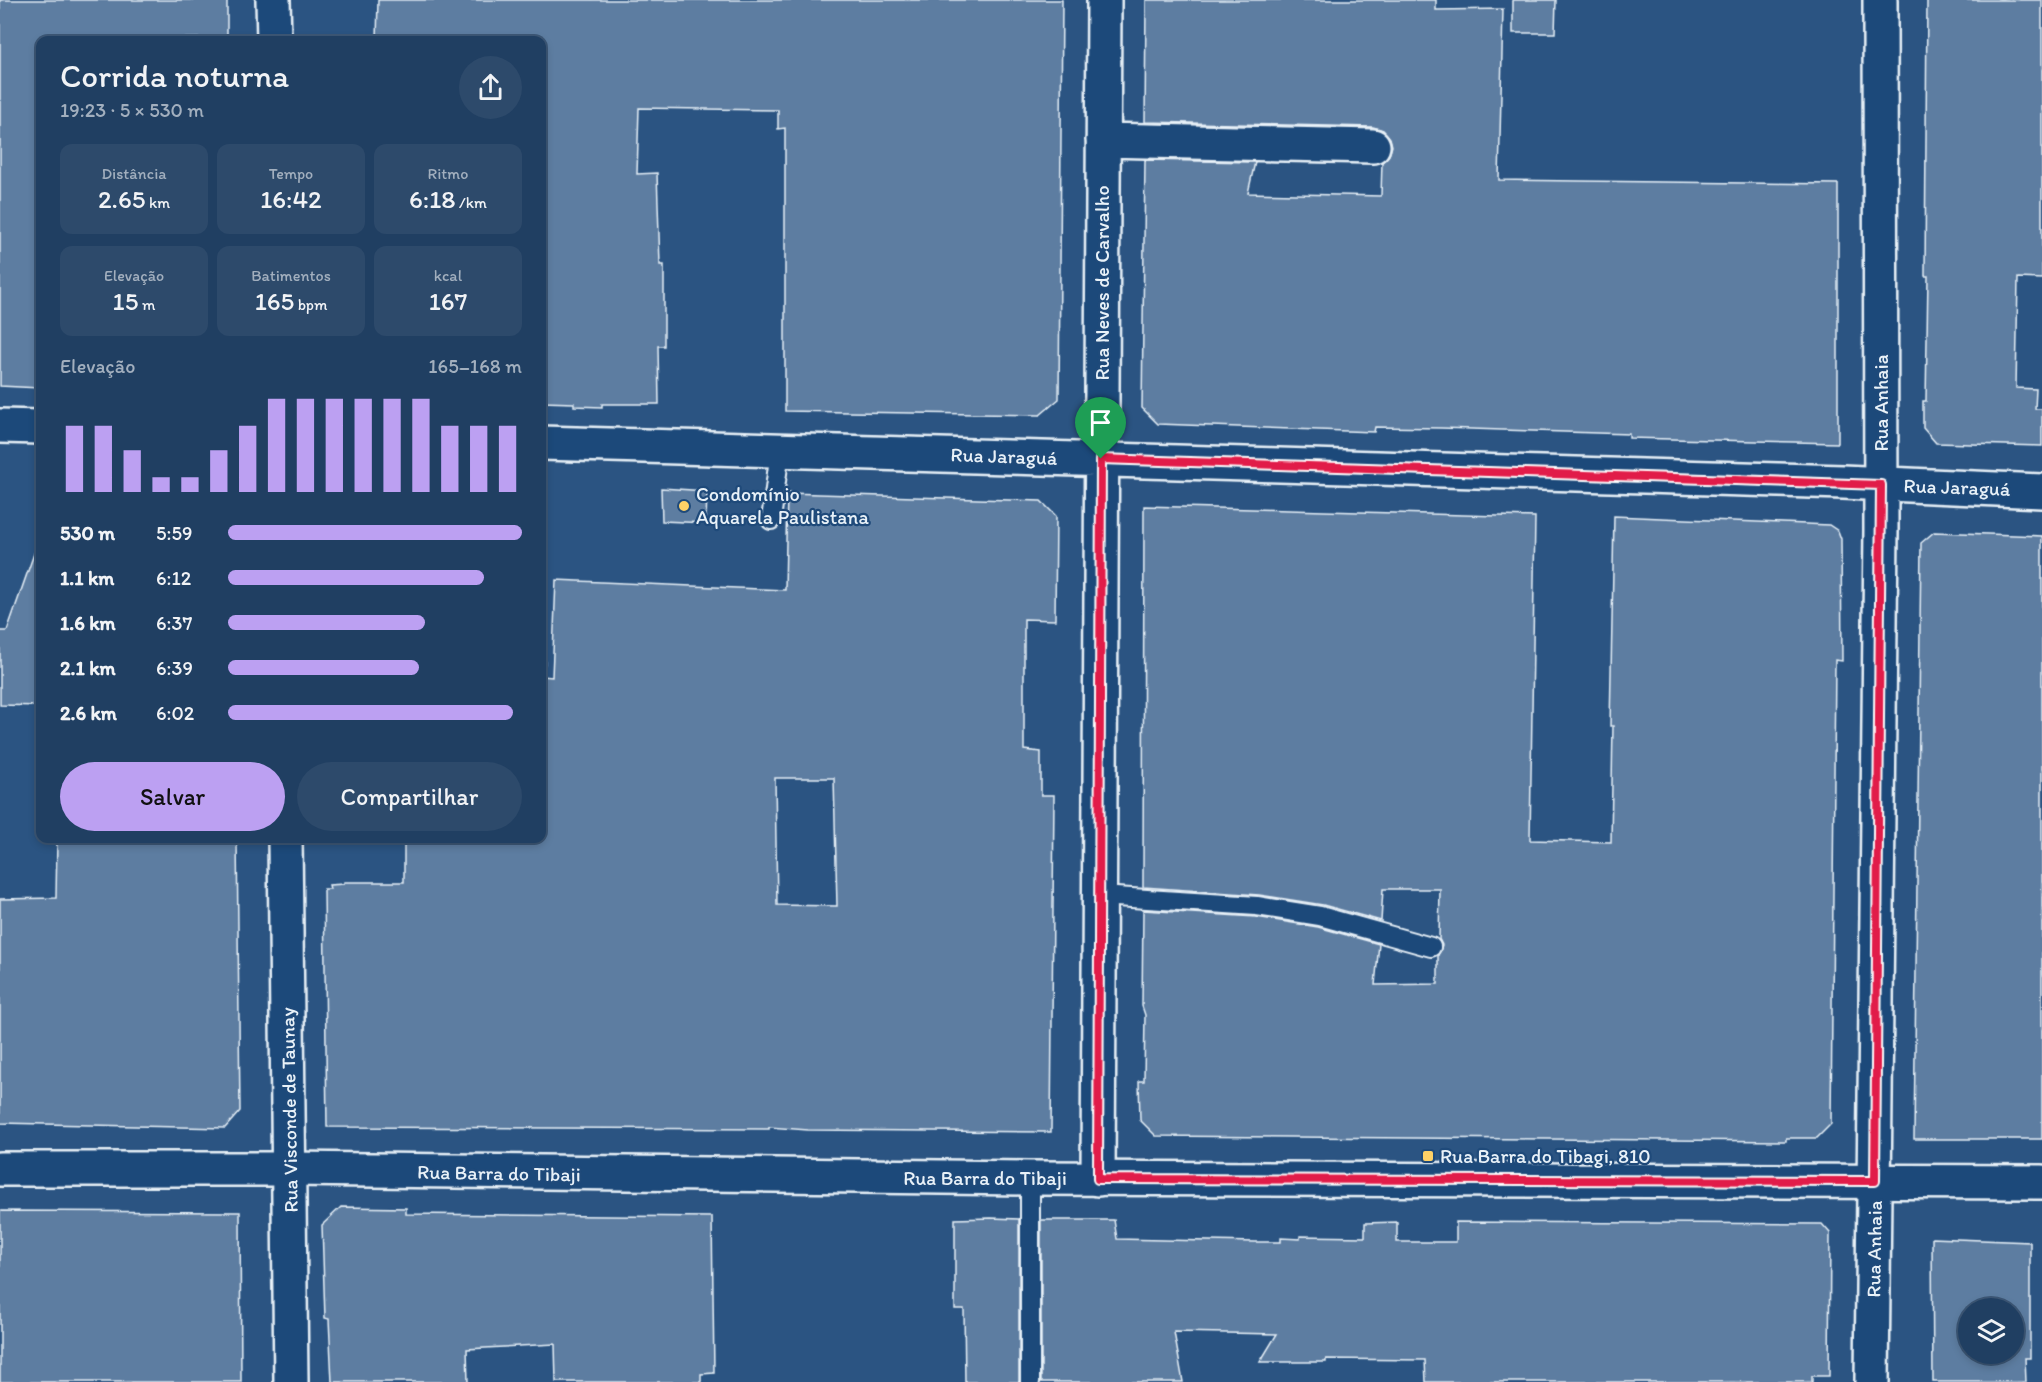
<!DOCTYPE html>
<html lang="pt">
<head>
<meta charset="utf-8">
<style>
	body { margin:0; font-family:Itim,sans-serif; background:#2d4a6b; color:#f1f3f6; height:100vh; display:flex; flex-direction:column; font-size:22px; white-space:nowrap }
	* { box-sizing:border-box; margin:0 }
	p { font-size:20px; color:#a2afbe }
	.icon { flex:none; width:33px; height:33px; fill:none; stroke:currentColor; stroke-width:2; stroke-linecap:round; stroke-linejoin:round }
	.map { position:relative; flex:1; overflow:hidden }
	.side { position:absolute; left:36px; top:36px; width:510px; height:807px; display:flex; flex-direction:column; background:#203f62; border-radius:12px; box-shadow:0 3px 9px #0003,0 0 0 2px #3d5877 }
	.side>* { flex:none }
	.tools { position:absolute; left:1958px; top:1298px; display:grid; gap:12px }
	.tools a { display:grid; place-items:center; width:66px; height:66px; border-radius:50%; background:#203f62; box-shadow:0 3px 9px #0003,0 0 0 2px #3d5877; font-size:30px }
	.pin { position:absolute; display:grid; place-items:center; width:51px; height:51px; color:#fff; margin:-62px -26px; border-radius:50% 50% 50% 0; rotate:-45deg; box-shadow:0 0 6px #0007 }
	.pin .icon { rotate:45deg }
	.round { display:grid; place-items:center; flex:none; width:63px; height:63px; border-radius:32px; background:#2d4a6b }
	.overview { display:flex; align-items:center; justify-content:space-between; height:102px; padding:0 24px }
	h1 { font-size:33px; font-weight:600; line-height:45px }
	.figures { display:grid; grid-template-columns:repeat(3,1fr); gap:9px; height:102px; padding:6px 24px }
	.figures div { display:grid; align-content:center; border-radius:12px; background:#2d4a6b; text-align:center }
	.figures b { font-size:26px; font-weight:600 }
	.figures small { font-size:16px; font-weight:400 }
	.figures p { font-size:16px }
	.chart { height:168px; padding:12px 24px }
	.chart p { display:flex; justify-content:space-between }
	.chart svg { width:100%; height:108px; margin-top:6px; stroke:#bca0f2; stroke-width:6 }
	.button { display:flex; gap:12px; margin-top:auto; padding:12px 24px }
	.button a { flex:1; height:69px; border-radius:36px; background:#bca0f2; color:#111; font-size:24px; font-weight:600; line-height:69px; text-align:center }
	.button a+a { background:#2d4a6b; color:#f1f3f6 }
	ul { padding:0 24px; list-style:none; font-size:20px }
	li { display:grid; grid-template-columns:96px 72px 1fr; align-items:center; height:45px }
	li i { height:15px; border-radius:8px; background:#bca0f2 }
	.map>svg:first-child { display:block }
	.green { fill:#476b93; stroke:#98aec6; stroke-width:1.5 }
	.building { fill:#5d7da1; stroke:#e8f1f8; stroke-width:1.5; fill-rule:evenodd }
	.lines { fill:none; stroke-linecap:round; stroke-linejoin:round }
	.lane-casing { stroke:#e8f1f8; stroke-width:22 }
	.street-casing { stroke:#e8f1f8; stroke-width:38 }
	.secondary-casing { stroke:#e8f1f8; stroke-width:38 }
	.lane { stroke:#1f4a7a; stroke-width:18 }
	.street { stroke:#1f4a7a; stroke-width:33 }
	.secondary { stroke:#1f4a7a; stroke-width:33 }
	.route-casing { stroke:#fff; stroke-width:12 }
	.route { stroke:#e11d48; stroke-width:8 }
	.poi-dot { fill:#ffd166; stroke:#1f4a7a; stroke-width:2 }
	.labels { text-anchor:middle; dominant-baseline:central; stroke-width:4.5; stroke-linejoin:round; paint-order:stroke }
	.street-label { font-size:20px; fill:#e8f1f8; stroke:#1f4a7a }
	.poi-label { font-size:20px; fill:#e8f1f8; stroke:#1f4a7a; text-anchor:start }
</style>
</head>
<body>
<div class="map">
<svg width="2042" height="1382" viewBox="0 0 2042 1382">
	<rect width="100%" height="100%" fill="#2b5482"/>
	<filter id="ink" filterUnits="userSpaceOnUse"><feTurbulence type="fractalNoise" baseFrequency=".0167" numOctaves="2"/><feDisplacementMap in="SourceGraphic" scale="12" xChannelSelector="R" yChannelSelector="G"/><feConvolveMatrix kernelMatrix="1 2 1 2 8 2 1 2 1" color-interpolation-filters="sRGB"/></filter>
	<g filter="url(#ink)">
		<!-- green -->
		<path class="green" d="M542,568H544L545,664H542Z"/>
		<!-- building -->
		<path class="building" d="M0,0H227V38L40,40V388L0,386Z
			M378,0H1062L1059,399L1040,415L785,411V128L778,129V110L639,108L637,174L657,173L660,265H664V346H658L659,404H602V407L574,406V403L542,402V40H377Z
			M1146,0H1436V10L1503,9L1499,180L1838,184V443L1629,438V434L1441,428L1375,427L1374,432L1158,424L1142,408L1145,160L1255,162L1248,193L1381,196L1382,162L1389,155L1392,146L1390,138L1383,130L1373,127L1145,122Z
			M1513,0H1556L1555,33H1513Z
			M1927,0H2042V279L2018,278L2016,388L2036,389L2035,409H2042V446L1936,443L1923,428V401H1926L1928,276H1925Z
			M661,488L707,491L706,523L662,521Z
			M787,493L1041,501L1056,516L1055,620L1024,619V750L1041,752V795H1054L1051,1132L808,1130L769,1127V1129L327,1127L324,889H330L329,885L344,884V882H404V838H542V676L552,677L556,580L785,590ZM775,778H834L837,906L777,905Z
			M1144,506L1535,517L1530,840L1611,842L1613,726H1610L1614,516L1829,525L1838,531L1841,539L1842,661L1835,660L1831,1124L1817,1138H1786V1141L1156,1136L1140,1120L1139,1081H1144L1145,1015L1142,1006L1143,910L1256,917L1318,927L1379,944L1375,985L1438,984V955L1442,945L1439,939L1440,889H1383L1381,921L1323,905L1259,895L1143,887Z
			M1934,532L2042,536V1139H1914L1921,543Z
			M36,548L40,549V706L0,705V631H7Z
			M57,838H237L240,1111L225,1128L0,1123V899L56,898Z
			M341,1207L406,1208V1214L712,1217L714,1373L701,1374V1382H556L555,1344L467,1349L468,1382H332L329,1319L325,1318L322,1225Z
			M0,1211L240,1212L241,1382H0Z
			M991,1218L1019,1219V1382H965L964,1309H955V1219Z
			M1041,1220H1114L1117,1239L1255,1242H1281V1238L1300,1239V1236L1365,1237V1223L1397,1222V1242H1456V1222L1822,1224L1830,1233L1829,1376H1812V1382H1426L1425,1360L1326,1359V1362H1260L1277,1334L1174,1332L1183,1382H1041Z
			M1932,1238L2030,1242V1358H2025L2026,1382H1933ZM1968,1308H2013V1353H1968Z"/>
		<g class="lines">
			<defs>
				<path id="lane" d="M771,520L780,450
					M1100,896L1257,906L1320,916L1431,947
					M1030,1178V1382"/>
				<path id="street" d="M273,0L274,40
					M1103,140L1373,146
					M0,426L40,427
					M542,443L1843,482L2042,491
					M285,838L291,1382
					M1098,1179L1104,0
					M1872,1382L1881,530L1880,0"/>
				<path id="secondary" d="M0,1169H290L1030,1178L2042,1182"/>
			</defs>
			<!-- lane casing -->
			<use href="#lane" class="lane-casing"/>
			<!-- street casing -->
			<use href="#street" class="street-casing"/>
			<!-- secondary casing -->
			<use href="#secondary" class="secondary-casing"/>
			<!-- lane -->
			<use href="#lane" class="lane"/>
			<!-- street -->
			<use href="#street" class="street"/>
			<!-- secondary -->
			<use href="#secondary" class="secondary"/>
		</g>
	</g>
	<g class="lines" filter="url(#ink)">
		<defs>
			<path id="route" d="M1101,459L1881,485L1875,1181L1098,1179Z"/>
		</defs>
		<!-- route casing -->
		<use href="#route" class="route-casing"/>
		<!-- route -->
		<use href="#route" class="route"/>
	</g>
	<!-- markers -->
	<g class="poi-dot">
		<circle cx="684" cy="506" r="6"/>
		<rect x="1422" y="1150" width="12" height="12" rx="3"/>
	</g>
	<g class="labels">
		<!-- street labels -->
		<g class="street-label">
			<text transform="translate(1102 283) rotate(-90)">Rua Neves de Carvalho</text>
			<text transform="translate(1881 403) rotate(-90)">Rua Anhaia</text>
			<text transform="translate(1004 456) rotate(2)">Rua Jaraguá</text>
			<text transform="translate(1957 487) rotate(2)">Rua Jaraguá</text>
			<text transform="translate(289 1110) rotate(-91)">Rua Visconde de Taunay</text>
			<text transform="translate(499 1173) rotate(1)">Rua Barra do Tibaji</text>
			<text x="985" y="1178">Rua Barra do Tibaji</text>
			<text transform="translate(1874 1249) rotate(-89)">Rua Anhaia</text>
		</g>
		<!-- poi labels -->
		<g class="poi-label">
			<text x="696" y="494">Condomínio<tspan x="696" dy="23">Aquarela Paulistana</tspan></text>
			<text x="1440" y="1156">Rua Barra do Tibagi, 810</text>
		</g>
	</g>
</svg>
<div class="tools">
<a><svg class="icon" aria-label="layers" viewBox="0 0 24 24"><path d="M12 4l9 5-9 5-9-5zM3 14l9 5 9-5"/></svg></a>
</div>
<div class="pin" style="left:1101px;top:459px;background:#1e9e55"><svg class="icon" aria-label="arrive" viewBox="0 0 24 24"><path d="M6 21V4h12l-3 4 3 4H6"/></svg></div>
<section class="side">
<div class="overview"><div><h1>Corrida noturna</h1><p>19:23 · 5 × 530 m</p></div><a class="round"><svg class="icon" aria-label="share" viewBox="0 0 24 24"><path d="M12 15V3M7 8l5-5 5 5M5 13v7h14v-7"/></svg></a></div>
<div class="figures">
<div><p>Distância</p><b>2.65<small> km</small></b></div>
<div><p>Tempo</p><b>16:42</b></div>
<div><p>Ritmo</p><b>6:18<small> /km</small></b></div>
</div>
<div class="figures">
<div><p>Elevação</p><b>15<small> m</small></b></div>
<div><p>Batimentos</p><b>165<small> bpm</small></b></div>
<div><p>kcal</p><b>167</b></div>
</div>
<div class="chart"><p><span>Elevação</span>165–168 m</p>
<svg viewBox="0 0 160 44" preserveAspectRatio="none"><path d="M5 44V17M15 44V17M25 44V27M35 44V38M45 44V38M55 44V27M65 44V17M75 44V6M85 44V6M95 44V6M105 44V6M115 44V6M125 44V6M135 44V17M145 44V17M155 44V17"/></svg>
</div>
<ul>
<li><b>530 m</b>5:59<i style="width:100%"></i></li>
<li><b>1.1 km</b>6:12<i style="width:87%"></i></li>
<li><b>1.6 km</b>6:37<i style="width:67%"></i></li>
<li><b>2.1 km</b>6:39<i style="width:65%"></i></li>
<li><b>2.6 km</b>6:02<i style="width:97%"></i></li>
</ul>
<div class="button"><a>Salvar</a><a>Compartilhar</a></div>
</section>
</div>
</body>
</html>
